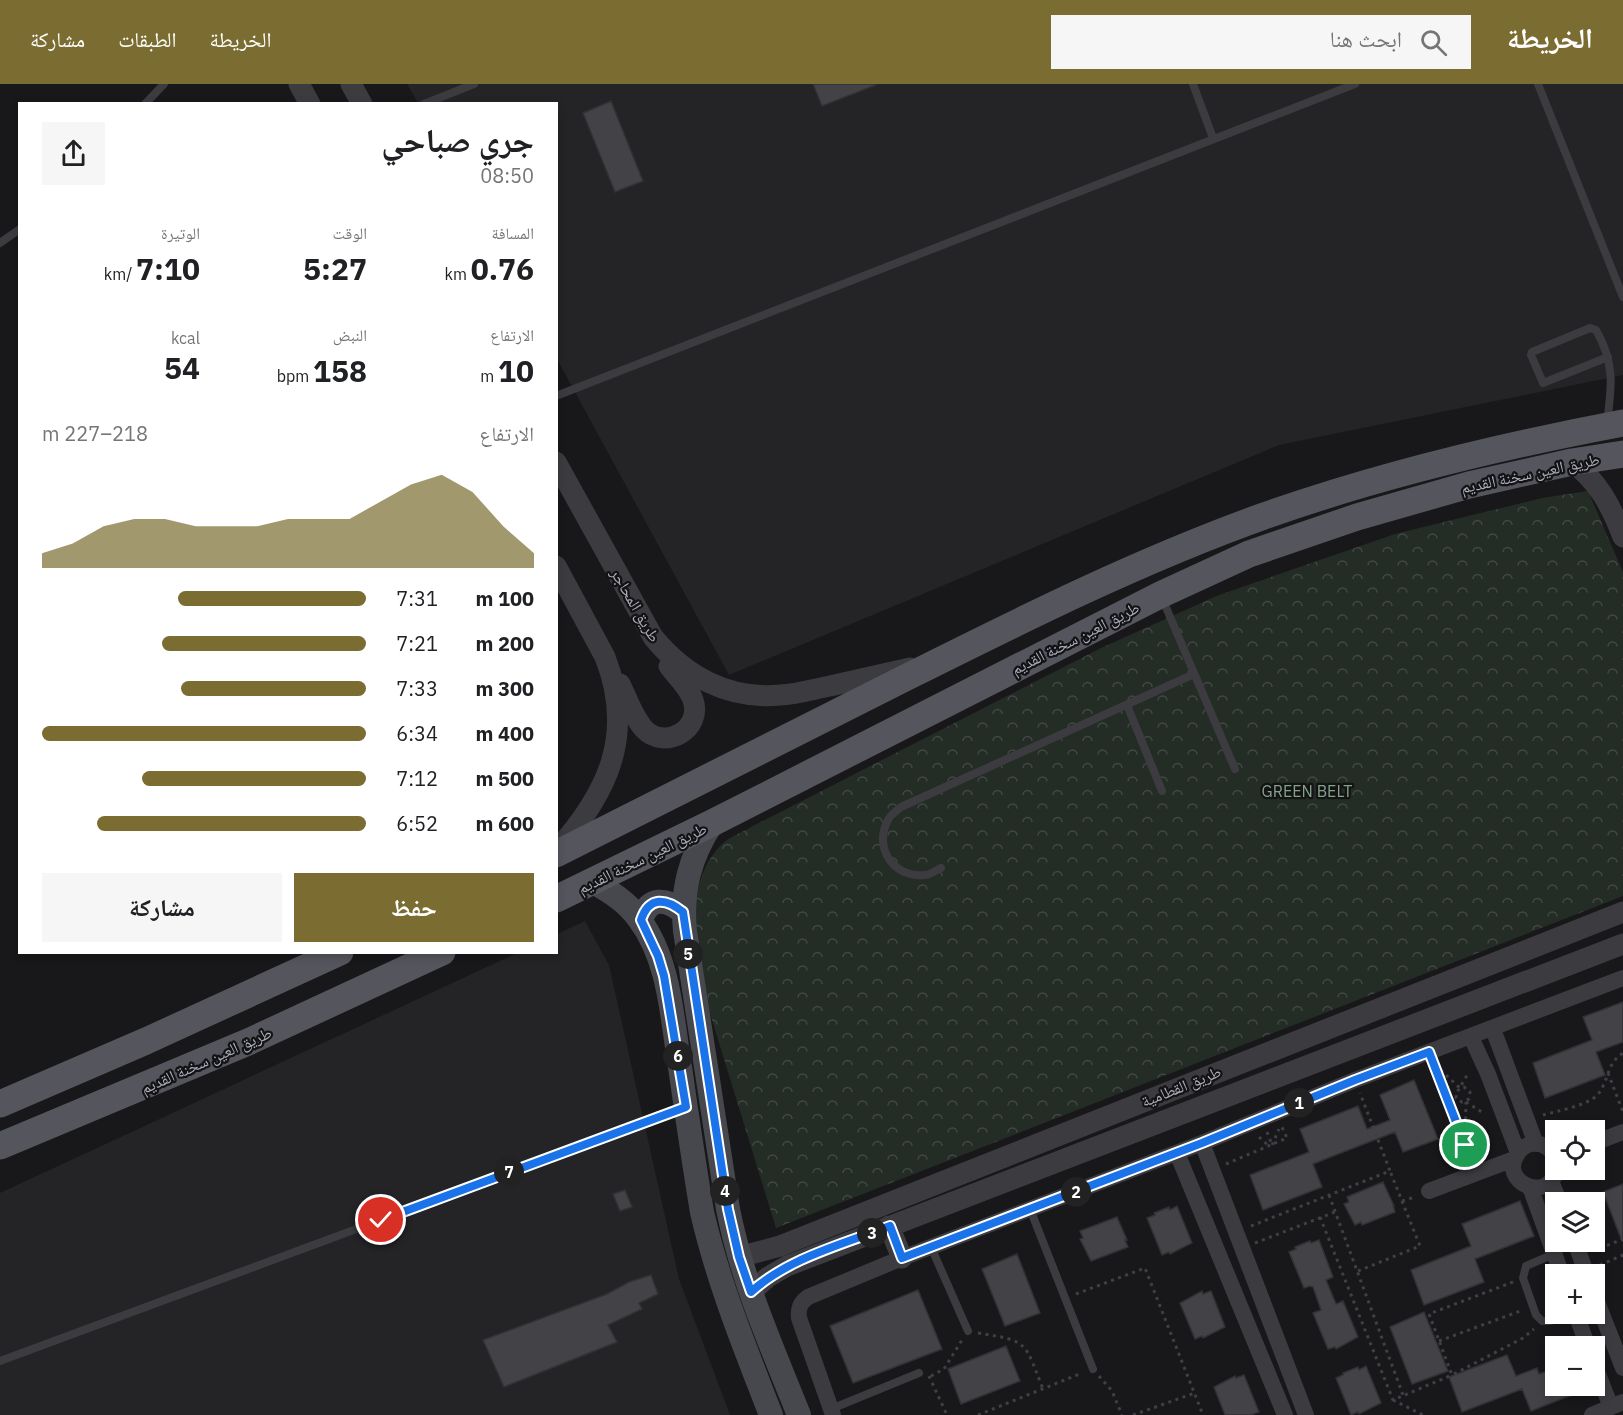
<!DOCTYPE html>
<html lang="ar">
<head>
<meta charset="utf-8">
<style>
	body { margin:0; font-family:"IBM Plex Sans","Noto Naskh Arabic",sans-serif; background:#f6f6f6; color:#202124; direction:rtl; height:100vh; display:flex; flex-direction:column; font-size:22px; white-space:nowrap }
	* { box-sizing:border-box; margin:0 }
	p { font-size:20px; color:#757577 }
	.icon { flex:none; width:33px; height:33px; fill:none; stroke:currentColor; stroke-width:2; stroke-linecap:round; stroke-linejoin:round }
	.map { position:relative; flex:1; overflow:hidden; direction:ltr }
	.side { position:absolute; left:18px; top:18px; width:540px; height:852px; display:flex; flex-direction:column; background:#fff; border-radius:0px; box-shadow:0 3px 9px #0003; direction:rtl }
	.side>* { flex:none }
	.tools { position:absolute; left:1545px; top:1036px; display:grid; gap:12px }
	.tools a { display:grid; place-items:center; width:60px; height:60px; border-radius:0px; background:#fff; box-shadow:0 3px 9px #0003; font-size:30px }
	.pin { position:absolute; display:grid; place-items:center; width:51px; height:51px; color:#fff; margin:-26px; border:3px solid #fff; border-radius:50%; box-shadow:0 2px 6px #0007 }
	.km { position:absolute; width:30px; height:30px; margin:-15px; border-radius:50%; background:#222; color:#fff; font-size:16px; line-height:30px; text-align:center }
	.round { display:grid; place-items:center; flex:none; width:63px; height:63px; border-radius:0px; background:#f6f6f6 }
	.head { display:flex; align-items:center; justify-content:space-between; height:102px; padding:0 24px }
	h1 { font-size:33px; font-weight:700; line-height:45px }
	.metrics { display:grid; grid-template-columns:repeat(3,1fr); gap:9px; height:102px; padding:6px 24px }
	.metrics div { display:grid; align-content:center }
	.metrics b { font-size:30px; font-weight:700 }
	.metrics small { font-size:16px; font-weight:400 }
	.metrics p { font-size:16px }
	.chart { height:168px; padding:12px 24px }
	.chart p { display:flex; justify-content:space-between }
	.chart svg { width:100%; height:108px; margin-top:6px; fill:#7b6d31; opacity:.7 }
	.action { display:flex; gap:12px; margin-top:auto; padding:12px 24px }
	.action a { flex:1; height:69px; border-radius:0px; background:#7b6d31; color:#fff; font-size:24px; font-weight:700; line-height:69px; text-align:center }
	.action a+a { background:#f6f6f6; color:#202124 }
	ul { padding:0 24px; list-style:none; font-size:20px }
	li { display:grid; grid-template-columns:96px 72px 1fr; align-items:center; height:45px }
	li i { height:15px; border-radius:8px; background:#7b6d31 }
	header { display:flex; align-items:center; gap:36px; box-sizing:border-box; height:84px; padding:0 30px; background:#7b6d31; color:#fff }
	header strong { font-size:28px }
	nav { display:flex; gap:33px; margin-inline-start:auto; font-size:21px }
	.search { width:420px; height:54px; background:#f6f6f6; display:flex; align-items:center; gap:15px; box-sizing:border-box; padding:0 21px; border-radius:0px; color:#757577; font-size:22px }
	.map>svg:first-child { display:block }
	.built { fill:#242427 }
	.park { fill:url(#park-crowns) }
	.building { fill:#424247; stroke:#323236; stroke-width:1.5 }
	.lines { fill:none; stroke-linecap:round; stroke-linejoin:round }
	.path { stroke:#3f4045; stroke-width:3; stroke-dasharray:3 4.5; stroke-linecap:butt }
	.service { stroke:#3b3b40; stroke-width:8 }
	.minor { stroke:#3b3b40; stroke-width:16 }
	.tertiary { stroke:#3b3b40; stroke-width:21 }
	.secondary { stroke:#47484e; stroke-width:24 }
	.primary { stroke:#55555d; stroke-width:27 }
	.route-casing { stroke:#fff; stroke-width:12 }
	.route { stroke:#1a73e8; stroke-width:8 }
	.labels { text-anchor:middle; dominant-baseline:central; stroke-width:4.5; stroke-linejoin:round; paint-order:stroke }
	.street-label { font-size:16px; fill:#abadb9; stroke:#131315 }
	.park-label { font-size:16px; fill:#83a389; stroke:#131315 }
</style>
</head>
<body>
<header>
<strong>الخريطة</strong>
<div class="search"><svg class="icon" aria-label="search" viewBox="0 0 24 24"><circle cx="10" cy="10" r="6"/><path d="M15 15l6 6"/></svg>ابحث هنا</div>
<nav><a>الخريطة</a><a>الطبقات</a><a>مشاركة</a></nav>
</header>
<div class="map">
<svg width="1623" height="1331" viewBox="0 0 1623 1331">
	<defs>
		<pattern id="park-crowns" width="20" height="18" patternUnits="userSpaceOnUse" patternTransform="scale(1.5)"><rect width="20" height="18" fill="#242c26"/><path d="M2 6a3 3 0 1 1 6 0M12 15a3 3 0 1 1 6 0" fill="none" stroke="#414843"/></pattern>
	</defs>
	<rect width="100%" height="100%" fill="#18181a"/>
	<!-- built -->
	<path class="built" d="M407,0H1623V291L1279,361L729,591L557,275L556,20L418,19Z
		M585,837L609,881L679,1195L730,1331H0V1109L517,869L556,868L557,850Z"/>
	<!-- park -->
	<path class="park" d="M1588,407L1623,488V812L776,1144L692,871C693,834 693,789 721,761C729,753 743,748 753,742L1101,564L1219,511L1395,450L1542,414Z"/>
	<!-- building -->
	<path class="building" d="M813,0H876V1L822,22Z
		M611,17L643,97L615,108L583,29Z
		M1623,918V958L1596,968L1605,991L1545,1014L1533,979L1592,956L1583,933Z
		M1414,996L1438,1055L1403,1068L1395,1048L1333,1072L1313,1080L1322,1103L1263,1126L1250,1091L1309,1068L1300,1045L1358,1022L1367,1045L1390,1036L1380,1011Z
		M1383,1098L1394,1122H1393L1395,1128L1362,1141L1361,1138L1355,1141L1344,1120L1349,1118L1347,1113Z
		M1623,1100V1157H1622L1603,1108Z
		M625,1106L632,1123L620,1127L613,1110Z
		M1520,1117L1534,1152L1475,1175L1484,1198L1424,1221L1411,1186L1471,1162L1462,1140Z
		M1177,1122L1192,1159L1170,1170L1169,1168L1162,1171L1147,1134L1155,1131L1154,1129L1169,1123L1170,1126Z
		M1117,1133L1127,1156H1125L1128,1163L1091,1177L1080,1155L1083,1154L1080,1147Z
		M1319,1156L1333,1193L1326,1196L1336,1220L1343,1217L1358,1253L1336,1265L1335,1263L1328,1265L1313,1229L1321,1226L1313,1203L1310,1202L1304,1204L1289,1168L1296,1165L1295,1163L1310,1157L1311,1159Z
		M1017,1170L1040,1229L1005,1242L982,1185Z
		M651,1191L658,1210L639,1219L642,1225L608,1241L617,1258L504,1303L483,1256L607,1210L629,1198Z
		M918,1206L942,1265L853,1299L830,1242Z
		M1202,1207L1203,1210L1211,1207L1225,1243L1203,1254L1202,1252L1195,1255L1180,1219Z
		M1424,1228L1448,1287L1412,1300L1390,1243Z
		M1006,1262L1020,1297L961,1320L948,1285Z
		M1507,1271L1516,1292L1537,1284L1539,1290L1556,1284V1302L1592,1303L1531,1327L1522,1305L1462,1328L1449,1293Z
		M1366,1282L1381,1319L1359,1330L1358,1328L1351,1331L1336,1294L1343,1291V1289L1358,1283L1359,1286Z
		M1244,1291L1259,1328L1251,1331H1225L1214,1303L1235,1292L1236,1294Z"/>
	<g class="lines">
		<!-- path -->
		<path class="path" d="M1434,981L1470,1076
			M1435,981L1460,1004L1464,1003L1470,1008L1469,1015L1462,1018L1456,1014V1010L1469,988
			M1608,989L1623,1028
			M1466,1018L1485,1030
			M1543,1031C1557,1027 1591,1021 1599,1009C1609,995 1607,979 1623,969
			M1267,1048L1272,1061
			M1259,1053L1269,1062
			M1465,1058L1466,1018
			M1272,1061L1279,1045
			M1226,1080L1287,1054L1281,1041
			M1329,1111L1403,1311
			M1402,1117L1415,1113
			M1320,1133L1393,1316L1452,1291
			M1251,1142L1390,1087L1360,1009
			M1255,1159L1335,1128
			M1593,1167L1623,1155
			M1600,1181L1623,1171
			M1358,1187L1420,1162L1390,1087
			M1513,1198L1429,1230L1452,1291L1523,1254L1534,1245
			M1076,1210L1145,1184L1203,1331
			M978,1249C1030,1257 1024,1258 1043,1305
			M1439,1257L1523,1226
			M929,1292L947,1331
			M931,1292L944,1285L962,1256
			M1099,1292L1112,1307L1122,1331
			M1393,1316L1423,1331
			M978,1331L1082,1289
			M1133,1331L1195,1309"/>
		<!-- service -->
		<path class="service" d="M1193,0L1213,54
			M1538,0L1623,213
			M145,20L164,0
			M424,20L474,0
			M0,159L20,145
			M556,312L1355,0
			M1607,338C1612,302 1615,279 1596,246L1590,244L1532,268L1531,271L1543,299L1608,273
			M1162,514L1235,685
			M1127,621L1162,707
			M941,784C936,786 930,791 924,791C893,794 873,763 888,736C890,731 897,727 901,723L1194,590
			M1030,1125L1093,1285
			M931,1163L968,1247
			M1554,1170L1526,1182L1523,1194L1536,1231L1542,1237H1549L1576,1231
			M0,1277L683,1024
			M831,1325L919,1289"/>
		<!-- minor -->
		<path class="minor" d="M1493,945L1536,1060
			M1471,953L1488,990L1518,1069
			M1202,1059L1306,1331
			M1594,1059L1623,1048
			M1177,1069L1285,1331
			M1556,1073C1551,1065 1543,1058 1532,1060C1526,1061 1520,1065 1517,1071C1499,1097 1547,1121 1557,1086
			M1551,1097L1560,1119
			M1530,1103L1562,1191
			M1429,1107L1514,1075
			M1575,1158L1587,1191
			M1594,1210L1623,1284
			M1576,1230L1588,1263
			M1594,1280L1611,1323
			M833,1331L799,1234C798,1224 800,1219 808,1213L902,1174L1202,1059L1355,996L1623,894
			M1592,1331L1623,1318"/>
		<!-- tertiary -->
		<path class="tertiary" d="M299,0L310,20
			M351,0L362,20
			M556,378L653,553C685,592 728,616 780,611C797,610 814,605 830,602C857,596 883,590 910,584
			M1572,378C1599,398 1611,422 1623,453
			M556,482L605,573C635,650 609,708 556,767
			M620,600C627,614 633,633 644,645C665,667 703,645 693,616C689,603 676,592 669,582
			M889,1142L902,1174
			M739,1173L780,1162L1623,828
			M751,1208L768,1193L787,1182L1623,860"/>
		<!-- secondary -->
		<path class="secondary" d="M712,739C690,773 681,806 685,847L728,1125C742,1197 772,1263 799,1331
			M593,798C611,808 627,818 639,835C670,876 672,935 680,983C687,1032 694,1080 702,1128C718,1198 745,1264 771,1331
			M641,836C649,812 666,814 683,828"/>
		<!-- primary -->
		<path class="primary" d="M556,770C674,711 792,652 909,592C1025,534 1141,476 1264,432C1380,391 1501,362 1623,339
			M556,815L712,739L1160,511L1249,470L1357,433L1469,401L1572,378L1623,370
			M0,1020L146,957L340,868
			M0,1062L248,958L442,868"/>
	</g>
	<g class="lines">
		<defs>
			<path id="route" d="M381,1136L686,1023L664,892L658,872L641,836C649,812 666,814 683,828L728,1125L739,1173L751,1208C788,1174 844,1160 890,1142L902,1174L1202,1059L1355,996L1429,968L1465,1061"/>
		</defs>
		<!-- route casing -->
		<use href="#route" class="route-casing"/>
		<!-- route -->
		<use href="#route" class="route"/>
	</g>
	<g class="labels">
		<!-- street labels -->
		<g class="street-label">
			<text transform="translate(1530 389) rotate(-12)">طريق العين سخنة القديم</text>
			<text transform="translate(636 521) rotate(60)">طريق المحاجر</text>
			<text transform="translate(1075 554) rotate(-27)">طريق العين سخنة القديم</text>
			<text transform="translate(642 774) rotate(-26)">طريق العين سخنة القديم</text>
			<text transform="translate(206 976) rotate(-24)">طريق العين سخنة القديم</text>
			<text transform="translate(1181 1002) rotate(-22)">طريق القطامية</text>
		</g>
		<!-- park labels -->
		<g class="park-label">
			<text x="1307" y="707">GREEN BELT</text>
		</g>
	</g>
</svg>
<div class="tools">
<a><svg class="icon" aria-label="locate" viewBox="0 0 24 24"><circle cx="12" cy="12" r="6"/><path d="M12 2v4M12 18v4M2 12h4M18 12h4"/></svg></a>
<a><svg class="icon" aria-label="layers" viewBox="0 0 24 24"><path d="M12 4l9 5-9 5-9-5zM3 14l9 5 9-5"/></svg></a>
<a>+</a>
<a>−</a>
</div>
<div class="pin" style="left:1465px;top:1061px;background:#1e9e55"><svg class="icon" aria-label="arrive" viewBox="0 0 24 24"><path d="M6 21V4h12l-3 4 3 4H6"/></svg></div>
<div class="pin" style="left:381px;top:1136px;background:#d93025"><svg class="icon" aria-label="check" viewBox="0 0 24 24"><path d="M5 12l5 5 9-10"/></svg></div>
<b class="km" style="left:1299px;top:1019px">1</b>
<b class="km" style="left:1076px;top:1108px">2</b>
<b class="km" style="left:872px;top:1149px">3</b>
<b class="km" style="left:725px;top:1107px">4</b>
<b class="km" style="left:688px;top:870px">5</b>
<b class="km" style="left:678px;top:972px">6</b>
<b class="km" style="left:509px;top:1088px">7</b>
<section class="side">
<div class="head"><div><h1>جري صباحي</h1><p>08:50</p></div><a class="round"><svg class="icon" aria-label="share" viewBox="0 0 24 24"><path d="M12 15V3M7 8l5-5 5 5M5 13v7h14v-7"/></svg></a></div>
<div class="metrics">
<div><p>المسافة</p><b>0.76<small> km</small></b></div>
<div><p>الوقت</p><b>5:27</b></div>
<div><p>الوتيرة</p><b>7:10<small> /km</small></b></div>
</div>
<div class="metrics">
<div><p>الارتفاع</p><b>10<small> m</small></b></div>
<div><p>النبض</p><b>158<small> bpm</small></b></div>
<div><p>kcal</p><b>54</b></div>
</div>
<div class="chart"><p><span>الارتفاع</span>218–227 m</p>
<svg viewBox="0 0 160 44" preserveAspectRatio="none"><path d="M0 44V38L10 34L20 27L30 24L40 24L50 27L60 27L70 27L80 24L90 24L100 24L110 17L120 10L130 6L140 13L150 27L160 38V44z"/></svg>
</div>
<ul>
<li><b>100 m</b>7:31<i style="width:58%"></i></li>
<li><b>200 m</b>7:21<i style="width:63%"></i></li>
<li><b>300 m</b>7:33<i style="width:57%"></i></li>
<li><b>400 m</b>6:34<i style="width:100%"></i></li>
<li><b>500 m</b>7:12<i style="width:69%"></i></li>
<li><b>600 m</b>6:52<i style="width:83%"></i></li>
</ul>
<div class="action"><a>حفظ</a><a>مشاركة</a></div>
</section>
</div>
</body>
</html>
